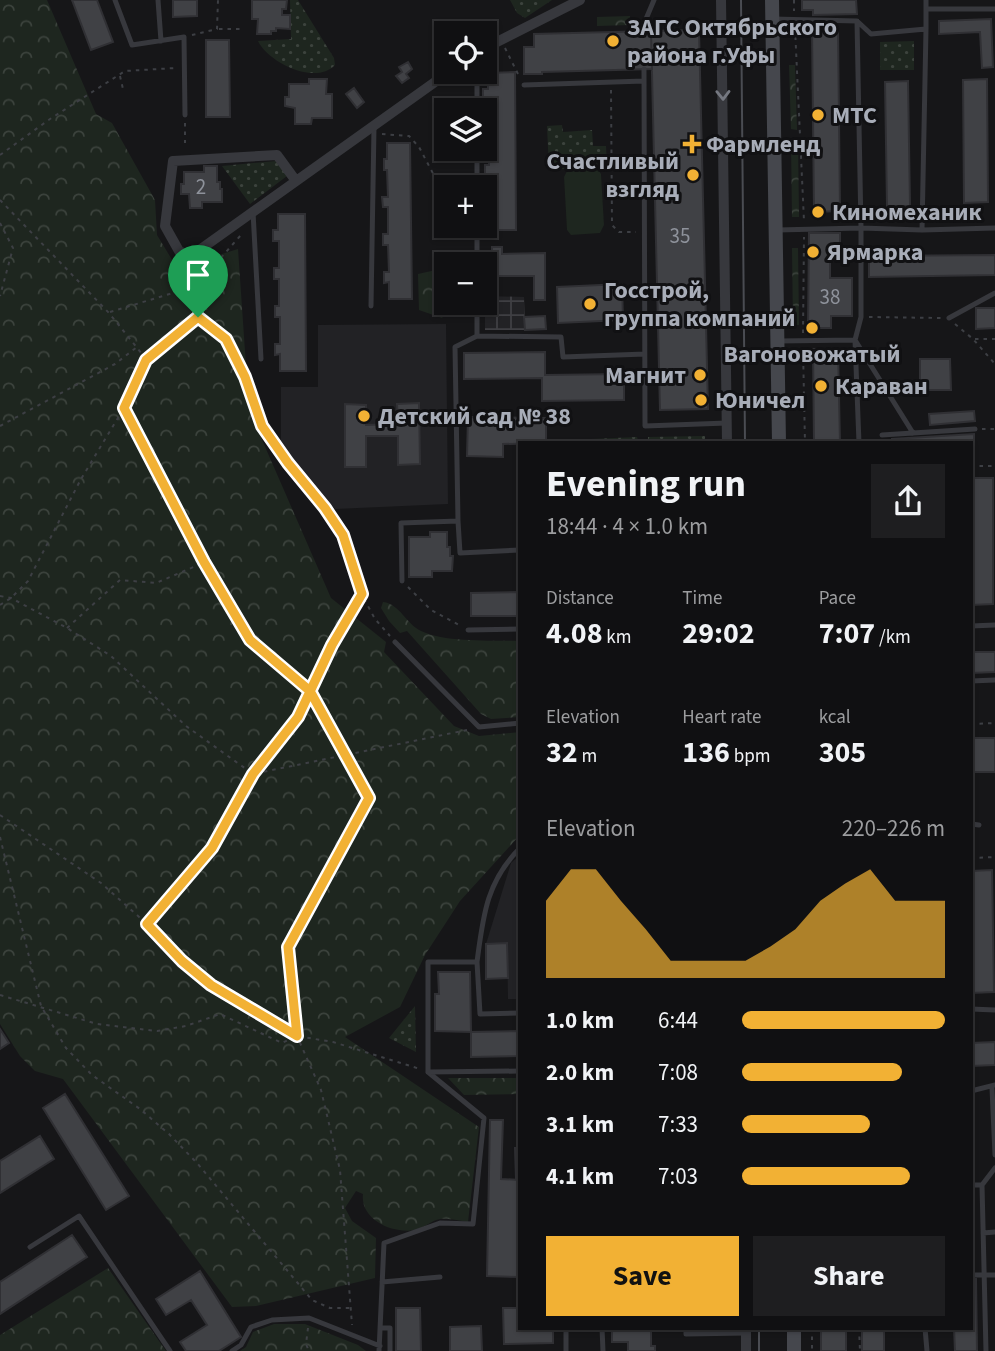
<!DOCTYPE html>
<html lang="en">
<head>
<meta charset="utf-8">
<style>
	body { margin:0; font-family:"Source Sans 3",sans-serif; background:#1e1e20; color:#f1f3f6; height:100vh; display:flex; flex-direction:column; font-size:26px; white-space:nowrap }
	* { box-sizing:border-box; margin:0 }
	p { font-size:23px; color:#9c9d9f }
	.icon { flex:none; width:38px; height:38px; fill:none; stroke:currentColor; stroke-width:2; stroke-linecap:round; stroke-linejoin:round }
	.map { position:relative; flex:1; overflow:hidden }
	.sheet { position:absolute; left:518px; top:441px; width:455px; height:889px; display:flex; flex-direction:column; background:#101012; border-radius:0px; box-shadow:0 2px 5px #0004,0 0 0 2px #303032 }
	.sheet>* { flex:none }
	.fabs { position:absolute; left:434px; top:21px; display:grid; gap:14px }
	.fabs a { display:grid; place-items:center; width:63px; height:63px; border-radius:0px; background:#101012; box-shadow:0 2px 5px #0004,0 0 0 2px #303032; font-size:35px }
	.pin { position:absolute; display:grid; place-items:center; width:60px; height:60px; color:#fff; margin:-72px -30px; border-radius:50% 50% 50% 0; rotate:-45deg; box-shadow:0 0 7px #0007 }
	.pin .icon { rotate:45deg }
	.round { display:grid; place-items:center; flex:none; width:74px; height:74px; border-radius:0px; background:#1e1e20 }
	.overview { display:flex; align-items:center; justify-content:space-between; height:119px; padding:0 28px }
	h1 { font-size:38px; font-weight:700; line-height:52px }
	.stats { display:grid; grid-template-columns:repeat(3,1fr); gap:10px; height:119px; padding:7px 28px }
	.stats div { display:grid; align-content:center }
	.stats b { font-size:30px; font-weight:700 }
	.stats small { font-size:19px; font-weight:400 }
	.stats p { font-size:19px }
	.chart { height:196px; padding:14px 28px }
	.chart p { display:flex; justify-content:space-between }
	.chart svg { width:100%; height:126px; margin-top:7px; fill:#f2b134; opacity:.7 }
	.cta { display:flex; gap:14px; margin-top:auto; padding:14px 28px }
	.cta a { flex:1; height:80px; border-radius:0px; background:#f2b134; color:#111; font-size:28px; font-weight:700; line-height:80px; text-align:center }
	.cta a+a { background:#1e1e20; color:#f1f3f6 }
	ul { padding:0 28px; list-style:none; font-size:23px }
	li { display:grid; grid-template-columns:112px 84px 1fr; align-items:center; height:52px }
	li i { height:18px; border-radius:9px; background:#f2b134 }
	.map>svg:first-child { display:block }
	.built { fill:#222225 }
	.industrial { fill:url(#industrial-grid) }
	.grass { fill:url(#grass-dots) }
	.forest { fill:url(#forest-crowns) }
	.garden { fill:#1e261f }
	.building { fill:#404145; stroke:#303034; stroke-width:2 }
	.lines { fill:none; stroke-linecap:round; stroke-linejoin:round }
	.path { stroke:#3d3f44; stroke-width:2; stroke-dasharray:3.5 5; stroke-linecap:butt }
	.service { stroke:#37383d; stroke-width:5 }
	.minor { stroke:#37383d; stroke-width:10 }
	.secondary { stroke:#45474d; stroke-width:14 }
	.tram { stroke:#4a4c52; stroke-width:2 }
	.oneway { stroke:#757881 }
	.route-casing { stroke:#fff; stroke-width:14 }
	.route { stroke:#f2b134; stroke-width:9 }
	.poi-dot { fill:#f2b134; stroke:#111113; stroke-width:2.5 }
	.labels { text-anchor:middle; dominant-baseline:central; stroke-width:6; stroke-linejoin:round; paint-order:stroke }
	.number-label { font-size:21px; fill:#8e929b }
	.poi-label { font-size:24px; font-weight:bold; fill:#a8adb8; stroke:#111113; text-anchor:start }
</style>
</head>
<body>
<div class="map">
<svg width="995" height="1351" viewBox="0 0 995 1351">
	<defs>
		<pattern id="industrial-grid" width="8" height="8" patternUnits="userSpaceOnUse" patternTransform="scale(1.75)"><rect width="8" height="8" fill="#222225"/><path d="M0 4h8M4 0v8" fill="none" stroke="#3f3f43"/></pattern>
		<pattern id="grass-dots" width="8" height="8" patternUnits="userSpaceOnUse" patternTransform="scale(1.75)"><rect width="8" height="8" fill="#1e261f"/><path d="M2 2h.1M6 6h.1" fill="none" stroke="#3c433d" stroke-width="1.8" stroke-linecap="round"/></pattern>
		<pattern id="forest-crowns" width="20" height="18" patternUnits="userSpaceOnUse" patternTransform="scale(1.75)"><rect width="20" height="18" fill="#1e261f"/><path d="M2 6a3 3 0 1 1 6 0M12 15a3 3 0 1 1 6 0" fill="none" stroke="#3c433d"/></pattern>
	</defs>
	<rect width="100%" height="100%" fill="#161618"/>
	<!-- built -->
	<path class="built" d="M446,324L448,504L335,509L281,445V387H318V325Z
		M520,855V999H508L507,943L486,944L511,863Z"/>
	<!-- industrial -->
	<path class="industrial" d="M485,296L524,297L525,330H485Z"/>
	<!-- grass -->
	<path class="grass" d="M290,0H298L334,58L335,65C315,86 268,62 258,41L291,39Z
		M510,0H552L525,18L517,13Z
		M914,41V70H880V42Z
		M562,125L563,132L592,130L593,146H606L607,166L549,170L547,126Z
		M276,161L287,176L250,204L222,166Z
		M705,436V443H648V437Z
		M637,437L639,443H566L569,440Z
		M415,1006L416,1052L389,1038Z"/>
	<!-- forest -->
	<path class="forest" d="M0,0H47L96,114L112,123L155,200L157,235L177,268L238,249L249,410L331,598L386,642L384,652L454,726L479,736L520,732V835L460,901L425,955L400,1007L345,1037L479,1127L468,1222C460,1221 449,1218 440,1219C432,1220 424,1228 415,1230C393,1234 360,1220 363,1194L356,1191L345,1208L352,1221L376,1238L375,1278L256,1306L232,1307L63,1079L35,1071L20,1056L0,1024Z
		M630,16V25L597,26V17Z
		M789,65H795L797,130L791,129Z
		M791,142H798L799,217H792Z
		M792,248H798L799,325H793Z
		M445,268L446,303H453L442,318L419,310L418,274Z
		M383,602C400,604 406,624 421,631C446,643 492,640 520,641V717L491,719L481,714L407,631L400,633L389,621L381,608Z
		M448,1078H520V1094L464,1095Z
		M108,1268L166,1351H0V1335Z
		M274,1324H305L358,1345L366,1351H240L246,1347L253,1332Z"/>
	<!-- garden -->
	<path class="garden" d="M598,169L601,174L604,225L600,233L571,235L567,230L564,177L567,171Z"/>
	<!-- building -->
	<path class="building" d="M72,0H97L113,42L91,50Z
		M173,0H197V16L173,17Z
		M252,0H287L286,9H282V15H290V29L276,28V31H271V34H257L258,19H252Z
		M802,0H856L857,14L813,15V10H802Z
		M991,19L993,67L982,68L980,32L939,34V21Z
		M838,28L840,211L814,212L812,29Z
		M699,30L708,409L660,410L651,31Z
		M651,31L652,69L542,72V74H524V47H534V34Z
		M206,40H229L230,117H206Z
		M408,62L412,69L406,74L409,78L402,83L396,76L402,72L399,67Z
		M515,72L516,230H490V213H485V203H490V176H485V165H489V138H485V127H489V100H483V89H488V73Z
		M309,79H327L326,94H332V118H312L311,124H295V108L285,106V97H289V84H309Z
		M987,79L988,202L964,203L963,80Z
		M908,81L910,206H887L885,82Z
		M354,88L364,102L357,108L346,94Z
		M387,143H410L412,299H389V282L384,283V272H389L388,245H383V234H388V207H383L382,197H388L387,170H384V159H387Z
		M204,166H217V182H220V189H222V202H202V208H190L189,194H181V184H184V172H204Z
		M278,214H305L306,371H280V354L275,355V344H280V317H275V306H279V279H274V268H279V241H273V230H278Z
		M809,233H840V261H830V278H852V316H831V328H808Z
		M492,247H502V254L545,253V300H534V276H492Z
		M995,255V275L869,277V256Z
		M622,284L623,320L558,323L557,287Z
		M976,308H995V328L976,329Z
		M545,316L546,329L525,330L524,317Z
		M813,349H838L840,443H814Z
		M545,352V375L624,374V400L542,401V378L464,379V353Z
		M920,359H950L951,390H920Z
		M419,403L420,464L398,465V436H366V467H345V404L366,405V425L398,424L397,404Z
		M974,411L975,421L930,425L929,414Z
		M468,417L546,418V443L503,444V457L467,456Z
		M974,434V446H971V443H892V439Z
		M971,478H993V604L971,605Z
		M430,532H447V547H450V556H453L452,571H432V577H409V537H430Z
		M520,592V616H471V593Z
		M971,652H995V672L971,673Z
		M971,738H995V772H971Z
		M992,870L994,992L971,993V871Z
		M507,943L508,978L486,979V944Z
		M438,972H470L471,1032L435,1031V994H439Z
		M0,1029L9,1043L0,1049Z
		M520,1031V1056L471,1057V1032Z
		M995,1042V1065L971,1066V1043Z
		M65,1094L129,1196L106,1210L43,1108Z
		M490,1120H503L501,1179L520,1180L519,1277L487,1276Z
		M40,1136L54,1159L0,1193V1161Z
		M515,1148H520V1178H516Z
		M971,1214H974V1243H971Z
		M72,1235L87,1257L0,1314V1282Z
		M200,1271L241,1337L219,1351H186L180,1342L207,1325L191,1300L166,1315L156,1299Z
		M971,1279H976L977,1351H955L954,1328H971Z
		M396,1308H420L421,1351H396Z
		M503,1308H520V1328H553V1343L504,1344Z
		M481,1326L482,1351H450V1327Z
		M612,1328H651V1346H655V1351H628V1342H612Z
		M862,1328H884V1351H862Z
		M821,1330H846V1351H821Z"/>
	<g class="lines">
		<!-- path -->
		<path class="path" d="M794,0V11
			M795,28L804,221
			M219,29H240
			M192,35L217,29L218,0
			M505,48L520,78
			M120,76L123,89
			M611,90L612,225L619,232H636
			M185,123V143
			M382,134L409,136L419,147L446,198
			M0,155L50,119L125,71L176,68
			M0,200L109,313L146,359
			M0,223L13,248L0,296
			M193,268L198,317L226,339L245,377L262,426L288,462L325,508L343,535L362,595L375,619L390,636
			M110,312L196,286L241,235
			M869,317L941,318
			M955,324L973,339L995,364
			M803,333L804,237
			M975,339H995
			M803,349L805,443
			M124,408L204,562L250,640L310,691L369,798L288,947L297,1036L321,1090L340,1170L352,1325
			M0,426L115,364L137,347
			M982,429H995
			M971,466H995
			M408,587L431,610L459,625
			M0,596L11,598L67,628L111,656L186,726L253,774L467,730
			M0,605L11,598L28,581L81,479L124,408L146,360L198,317
			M67,628L120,580L156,583L203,563
			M971,724L995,723
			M0,815L101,883L147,924L182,961L211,985L252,1011L297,1036L333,1042L420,1069
			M0,837L41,1006L66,1048L92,1075L140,1109L169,1134L197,1163L312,1300L330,1308H350
			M971,858L995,857
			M148,923L212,848L253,774L298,717L332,644L361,595
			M0,995L97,1024L157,1031L186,1026L220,1014L282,1043L296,1036
			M308,1328L306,1344L309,1351
			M812,1328V1351
			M859,1328L860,1351"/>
		<!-- service -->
		<path class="service" d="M115,0L132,45L184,37L185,115
			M158,0L161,41
			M926,9H995
			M773,19L857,21L871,34L926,29V0
			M643,32V26L654,0
			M644,69L645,426L727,423
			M524,85L644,81
			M477,110V72
			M477,187V149
			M253,212L261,359
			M777,230L861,228L857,21
			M922,230L995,228
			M477,264V226
			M477,303V336L561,337L563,357L645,354
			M371,306L374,127
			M949,318L995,293
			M778,341L855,340L913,433
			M882,435L975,429
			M859,443L855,340L861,317V228L922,230L926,29
			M458,521L460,553L520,550
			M402,581L401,523L458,521L455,347L477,336
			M971,626L995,625
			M468,630L520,629
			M395,642L479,727L520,723
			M971,681L995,680
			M971,824L979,825
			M477,962C483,917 486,882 520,848
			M971,1009L995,1010
			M520,1013L480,1014L477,962H428V1072L520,1071
			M992,1088L995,1155
			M971,1091L995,1085
			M971,1185H982
			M983,1233L995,1232
			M30,1247L79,1216L170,1351
			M971,1275H995
			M382,1282L440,1277
			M380,1328H390V1351
			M566,1328V1351
			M602,1328L603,1351
			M686,1328V1334L746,1333
			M925,1328L927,1351
			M232,1351L241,1345L251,1327L272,1320L309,1318L380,1346
			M379,1351L384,1243L440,1223L473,1224L484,1118L428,1072
			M986,1351L982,1185L995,1168"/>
		<!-- minor -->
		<path class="minor" d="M721,0L727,443
			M485,48L580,0
			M296,181L277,155L173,161L165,226L179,251L191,256L449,72
			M746,1328V1351"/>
		<!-- secondary -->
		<path class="secondary" d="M772,0L779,443
			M794,1328V1351"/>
		<!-- tram -->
		<path class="tram" d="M741,0L745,443
			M759,1328V1351"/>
	</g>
	<!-- one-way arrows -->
	<defs><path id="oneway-chevron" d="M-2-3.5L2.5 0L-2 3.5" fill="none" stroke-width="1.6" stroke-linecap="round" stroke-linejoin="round" transform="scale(1.75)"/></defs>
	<use class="oneway" href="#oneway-chevron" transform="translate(723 95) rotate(89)"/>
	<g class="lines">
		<defs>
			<path id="route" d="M198,317L146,360L124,408L204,562L250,640L310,691L369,798L288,947L297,1036L211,985L182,961L147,924L212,848L253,774L298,717L332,645L362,594L343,535L325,508L288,463L262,426L245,377L226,339L198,317"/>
		</defs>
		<!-- route casing -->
		<use href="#route" class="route-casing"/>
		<!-- route -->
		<use href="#route" class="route"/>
	</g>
	<!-- markers -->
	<g class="poi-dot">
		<circle cx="613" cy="41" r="7"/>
		<circle cx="818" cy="115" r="7"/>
		<path d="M688.5 133.5h7v7h7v7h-7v7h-7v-7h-7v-7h7z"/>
		<circle cx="693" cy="175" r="7"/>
		<circle cx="818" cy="212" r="7"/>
		<circle cx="813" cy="252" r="7"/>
		<circle cx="590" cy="304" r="7"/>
		<circle cx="812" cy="328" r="7"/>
		<circle cx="700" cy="375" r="7"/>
		<circle cx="821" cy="386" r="7"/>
		<circle cx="701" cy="400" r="7"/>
		<circle cx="364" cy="416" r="7"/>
	</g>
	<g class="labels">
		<!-- number labels -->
		<g class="number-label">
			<text x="201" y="187">2</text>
			<text x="680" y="236">35</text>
			<text x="830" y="297">38</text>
		</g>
		<!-- poi labels -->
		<g class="poi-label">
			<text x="627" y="27">ЗАГС Октябрьского<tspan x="627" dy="28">района г.Уфы</tspan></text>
			<text x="832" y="115">МТС</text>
			<text x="706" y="144">Фармленд</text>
			<text x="679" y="161" text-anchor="end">Счастливый<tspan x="679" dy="28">взгляд</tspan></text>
			<text x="832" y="212">Киномеханик</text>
			<text x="827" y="252">Ярмарка</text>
			<text x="604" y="290">Госстрой,<tspan x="604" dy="28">группа компаний</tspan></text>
			<text x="812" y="354" text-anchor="middle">Вагоновожатый</text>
			<text x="686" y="375" text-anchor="end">Магнит</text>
			<text x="835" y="386">Караван</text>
			<text x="715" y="400">Юничел</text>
			<text x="378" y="416">Детский сад № 38</text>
		</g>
	</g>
</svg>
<div class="fabs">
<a><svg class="icon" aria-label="locate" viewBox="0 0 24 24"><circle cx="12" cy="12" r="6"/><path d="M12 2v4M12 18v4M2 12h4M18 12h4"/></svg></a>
<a><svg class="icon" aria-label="layers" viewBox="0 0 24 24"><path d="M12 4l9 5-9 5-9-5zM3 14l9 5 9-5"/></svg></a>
<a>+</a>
<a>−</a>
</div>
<div class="pin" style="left:198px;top:317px;background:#1e9e55"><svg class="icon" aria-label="arrive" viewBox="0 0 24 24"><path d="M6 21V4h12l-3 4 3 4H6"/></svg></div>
<section class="sheet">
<div class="overview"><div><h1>Evening run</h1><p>18:44 · 4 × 1.0 km</p></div><a class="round"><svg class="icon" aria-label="share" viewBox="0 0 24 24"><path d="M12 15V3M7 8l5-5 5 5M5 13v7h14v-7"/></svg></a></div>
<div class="stats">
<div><p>Distance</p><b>4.08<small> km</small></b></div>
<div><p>Time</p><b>29:02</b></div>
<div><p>Pace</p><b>7:07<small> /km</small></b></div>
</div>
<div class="stats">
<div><p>Elevation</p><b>32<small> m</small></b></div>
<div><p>Heart rate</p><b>136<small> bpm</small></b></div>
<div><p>kcal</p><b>305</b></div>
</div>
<div class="chart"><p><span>Elevation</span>220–226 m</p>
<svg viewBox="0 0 160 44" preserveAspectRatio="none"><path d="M0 44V17L10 6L20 6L30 17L40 27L50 38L60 38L70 38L80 38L90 33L100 27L110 17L120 11L130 6L140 17L150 17L160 17V44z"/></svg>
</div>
<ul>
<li><b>1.0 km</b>6:44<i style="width:100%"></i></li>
<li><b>2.0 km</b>7:08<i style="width:79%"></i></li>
<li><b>3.1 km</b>7:33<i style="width:63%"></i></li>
<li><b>4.1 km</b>7:03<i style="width:83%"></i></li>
</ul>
<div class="cta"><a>Save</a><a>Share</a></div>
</section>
</div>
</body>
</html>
